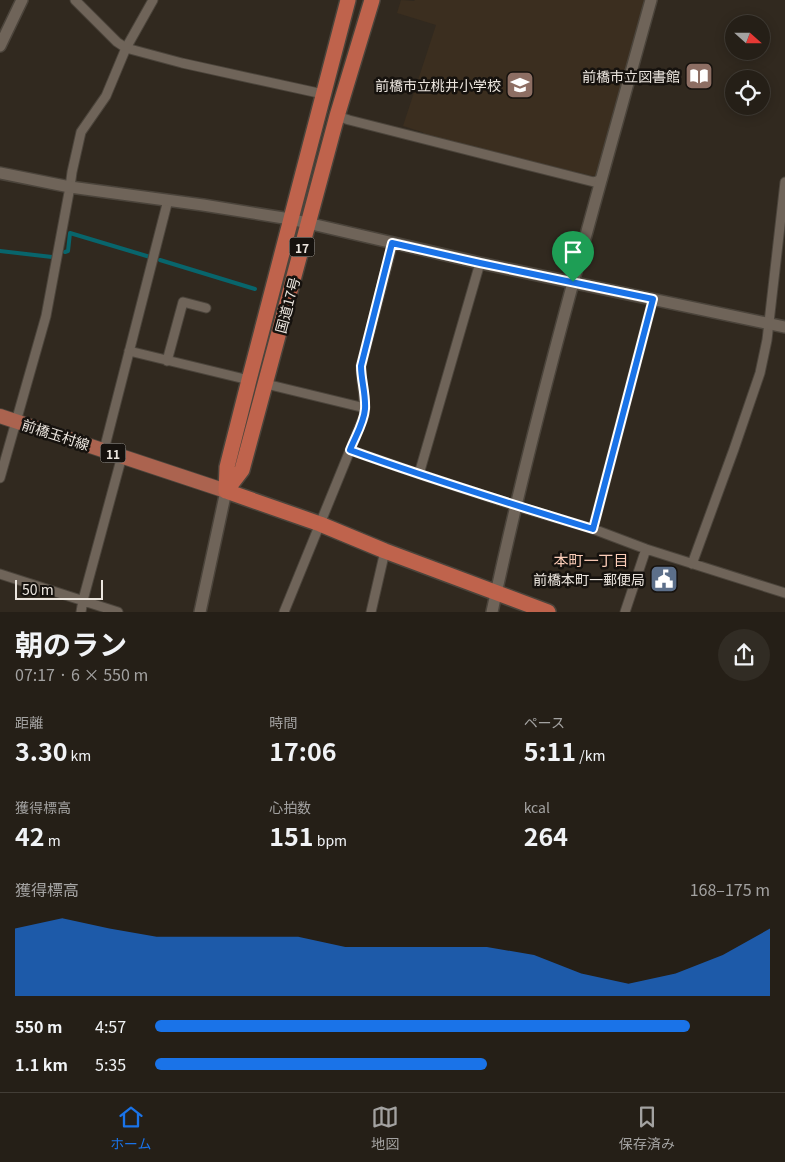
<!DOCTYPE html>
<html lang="ja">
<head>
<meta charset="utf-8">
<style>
	body { margin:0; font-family:Georgia,"Noto Sans JP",serif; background:#312c24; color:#f1f3f6; height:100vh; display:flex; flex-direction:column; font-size:19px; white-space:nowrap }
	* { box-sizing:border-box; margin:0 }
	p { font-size:16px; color:#a3a2a1 }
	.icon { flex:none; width:28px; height:28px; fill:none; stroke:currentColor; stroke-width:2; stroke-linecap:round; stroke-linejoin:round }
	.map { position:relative; height:612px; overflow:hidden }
	.drawer { display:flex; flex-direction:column; background:#251f17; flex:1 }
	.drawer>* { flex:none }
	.needle { width:32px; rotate:111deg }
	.tools { position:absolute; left:725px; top:15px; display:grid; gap:10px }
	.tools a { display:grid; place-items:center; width:45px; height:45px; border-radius:50%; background:#251f17; box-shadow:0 2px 12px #0003,0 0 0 1px #423d36; font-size:25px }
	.scale { position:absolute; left:15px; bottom:12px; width:88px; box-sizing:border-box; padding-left:5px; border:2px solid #ebe5de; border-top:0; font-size:14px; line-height:18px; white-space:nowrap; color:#ebe5de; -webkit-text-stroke:4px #16120e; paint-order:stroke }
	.pin { position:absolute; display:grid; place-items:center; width:42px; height:42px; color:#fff; margin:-51px -21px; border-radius:50% 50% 50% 0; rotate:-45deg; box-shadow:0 0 5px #0007 }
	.pin .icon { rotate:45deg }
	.round { display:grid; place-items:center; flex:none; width:52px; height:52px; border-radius:26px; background:#312c24 }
	.overview { display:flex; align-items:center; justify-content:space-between; height:85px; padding:0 15px }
	h1 { font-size:28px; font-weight:700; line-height:38px }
	.metrics { display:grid; grid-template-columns:repeat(3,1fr); gap:8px; height:85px; padding:5px 15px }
	.metrics div { display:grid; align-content:center }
	.metrics b { font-size:25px; font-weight:700 }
	.metrics small { font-size:14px; font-weight:400 }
	.metrics p { font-size:14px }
	.chart { height:140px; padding:10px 15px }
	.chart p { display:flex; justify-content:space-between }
	.chart svg { width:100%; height:90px; margin-top:5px; fill:#1a73e8; opacity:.7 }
	ul { padding:0 15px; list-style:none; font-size:16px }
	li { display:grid; grid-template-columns:80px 60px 1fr; align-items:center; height:38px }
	li i { height:12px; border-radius:6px; background:#1a73e8 }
	.tab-bar { display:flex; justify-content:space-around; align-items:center; height:70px; border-top:1px solid #423d36; background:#251f17; font-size:14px; color:#a3a2a1 }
	.tab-bar a { display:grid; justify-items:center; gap:2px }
	.tab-bar .selected { color:#1a73e8 }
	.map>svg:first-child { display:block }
	.built { fill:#3b2e1f }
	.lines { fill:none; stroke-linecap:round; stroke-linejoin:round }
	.stream { stroke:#08656c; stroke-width:4 }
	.minor-casing { stroke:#4b443b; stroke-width:11 }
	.tertiary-casing { stroke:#4b443b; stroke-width:14 }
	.primary-casing { stroke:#4b443b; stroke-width:16 }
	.trunk-casing { stroke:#4b443b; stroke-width:18 }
	.minor { stroke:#6f6459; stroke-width:9 }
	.tertiary { stroke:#6f6459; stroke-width:11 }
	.primary { stroke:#ab634f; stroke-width:14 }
	.trunk { stroke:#bf634c; stroke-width:15 }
	.route-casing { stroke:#fff; stroke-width:10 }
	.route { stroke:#1a73e8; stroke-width:6 }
	.labels { text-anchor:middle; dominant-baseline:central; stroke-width:5; stroke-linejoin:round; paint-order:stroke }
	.shield { fill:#16120e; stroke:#aba6a0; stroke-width:1 }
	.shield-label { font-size:12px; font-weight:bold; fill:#ebe5de }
	.poi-label { font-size:14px; fill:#ebe5de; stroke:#16120e; text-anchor:end }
	.street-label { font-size:14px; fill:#ebe5de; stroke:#16120e }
	.neighbourhood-label { font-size:15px; fill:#fccdb8; stroke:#16120e }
</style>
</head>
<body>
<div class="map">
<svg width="785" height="612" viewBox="0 0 785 612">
	<rect width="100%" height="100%" fill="#31291f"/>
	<!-- built -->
	<path class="built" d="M401,0L414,1L415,0H646L600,174L593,176L427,136L422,132L403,126L436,25L397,13Z"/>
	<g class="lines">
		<!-- stream -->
		<path class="stream" d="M0,251L52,257
			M65,252L68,251L70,233L150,257
			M160,260L255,289"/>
		<defs>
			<path id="minor" d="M75,0L117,42L126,48L182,63L323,94
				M337,116L349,120L594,182L602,179
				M129,351L249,380
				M167,361L183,302L206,308
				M266,384L365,408
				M104,450L168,200
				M350,450L419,474L516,506L593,529L646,549L785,593
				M419,474L480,263
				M0,478L46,316L70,187L72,172L81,132L106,96L126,48L153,0
				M593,529L653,299
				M692,564L734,449L760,373L767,340L785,182
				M0,574L118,612
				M81,612L83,600L122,456
				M284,612L364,416C366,399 361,383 361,366L393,243
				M371,612L385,551
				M625,612L646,549"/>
			<path id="tertiary" d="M0,46L22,0
				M0,173L70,187L203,205L290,219L480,263L785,327
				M200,612L226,491
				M492,612C536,406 595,203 651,0"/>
			<path id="primary" d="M0,416L226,491"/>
			<path id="trunk" d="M226,491L242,470L337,116L372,0
				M226,491L227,467L249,380L348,0
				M226,491L320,524L385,551L548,612"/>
		</defs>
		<!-- minor casing -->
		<use href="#minor" class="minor-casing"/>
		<!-- tertiary casing -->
		<use href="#tertiary" class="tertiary-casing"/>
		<!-- primary casing -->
		<use href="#primary" class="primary-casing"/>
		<!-- trunk casing -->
		<use href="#trunk" class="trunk-casing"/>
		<!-- minor -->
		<use href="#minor" class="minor"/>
		<!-- tertiary -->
		<use href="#tertiary" class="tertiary"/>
		<!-- primary -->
		<use href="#primary" class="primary"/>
		<!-- trunk -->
		<use href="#trunk" class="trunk"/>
	</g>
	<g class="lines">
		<defs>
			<path id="route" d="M392,243L480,263L653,299L593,529C511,504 430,479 350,450C355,437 364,423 365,409C366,394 361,380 361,366Z"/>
		</defs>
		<!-- route casing -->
		<use href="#route" class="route-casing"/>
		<!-- route -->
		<use href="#route" class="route"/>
	</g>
	<!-- icons -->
	<defs>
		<symbol id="library-square" viewBox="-11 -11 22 22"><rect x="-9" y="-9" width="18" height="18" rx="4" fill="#8d6e63" stroke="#16120e"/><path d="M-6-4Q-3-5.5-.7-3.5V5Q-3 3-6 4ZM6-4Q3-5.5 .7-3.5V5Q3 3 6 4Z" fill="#fff"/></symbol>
		<symbol id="school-square" viewBox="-11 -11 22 22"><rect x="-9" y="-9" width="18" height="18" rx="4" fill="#8d6e63" stroke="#16120e"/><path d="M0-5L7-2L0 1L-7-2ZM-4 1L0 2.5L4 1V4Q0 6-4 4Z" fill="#fff"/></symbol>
		<symbol id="civic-square" viewBox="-11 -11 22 22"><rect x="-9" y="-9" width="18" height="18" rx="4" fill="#5c6f8a" stroke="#16120e"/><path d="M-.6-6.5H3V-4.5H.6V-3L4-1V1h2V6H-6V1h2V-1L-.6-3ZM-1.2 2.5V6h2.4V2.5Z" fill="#fff"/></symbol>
	</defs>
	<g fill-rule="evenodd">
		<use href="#library-square" x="683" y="60" width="32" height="32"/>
		<use href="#school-square" x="504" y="69" width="32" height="32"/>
		<use href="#civic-square" x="648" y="563" width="32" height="32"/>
	</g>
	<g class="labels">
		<!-- shield labels -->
		<g class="shield">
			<rect x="289.5" y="237.5" width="25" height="19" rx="4"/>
			<rect x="100.5" y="443.5" width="25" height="19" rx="4"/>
		</g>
		<g class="shield-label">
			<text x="302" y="247">17</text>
			<text x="113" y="453">11</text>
		</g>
		<!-- poi labels -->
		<g class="poi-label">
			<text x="680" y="76">前橋市立図書館</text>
			<text x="501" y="85">前橋市立桃井小学校</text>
			<text x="645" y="579">前橋本町一郵便局</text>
		</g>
		<!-- street labels -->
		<g class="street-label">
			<text transform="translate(287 305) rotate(-75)">国道17号</text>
			<text transform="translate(56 434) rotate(18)">前橋玉村線</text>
		</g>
		<!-- neighbourhood labels -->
		<g class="neighbourhood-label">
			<text x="591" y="559">本町一丁目</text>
		</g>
	</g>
</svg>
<div class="tools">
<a><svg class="needle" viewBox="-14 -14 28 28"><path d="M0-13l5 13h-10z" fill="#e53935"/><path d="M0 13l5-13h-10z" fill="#a3a2a1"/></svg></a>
<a><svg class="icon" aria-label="locate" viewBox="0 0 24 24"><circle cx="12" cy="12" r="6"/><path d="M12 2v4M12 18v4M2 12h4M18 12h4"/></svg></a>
</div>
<div class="scale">50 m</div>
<div class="pin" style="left:573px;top:282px;background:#1e9e55"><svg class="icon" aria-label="arrive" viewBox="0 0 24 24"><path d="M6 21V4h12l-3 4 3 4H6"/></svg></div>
</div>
<section class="drawer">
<div class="overview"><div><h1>朝のラン</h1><p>07:17 · 6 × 550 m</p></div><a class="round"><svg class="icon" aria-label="share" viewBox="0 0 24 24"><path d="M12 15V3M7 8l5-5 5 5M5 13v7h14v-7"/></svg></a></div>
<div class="metrics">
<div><p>距離</p><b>3.30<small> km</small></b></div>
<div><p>時間</p><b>17:06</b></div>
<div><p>ペース</p><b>5:11<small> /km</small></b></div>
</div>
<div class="metrics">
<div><p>獲得標高</p><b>42<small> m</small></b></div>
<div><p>心拍数</p><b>151<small> bpm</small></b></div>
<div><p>kcal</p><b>264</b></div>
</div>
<div class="chart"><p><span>獲得標高</span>168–175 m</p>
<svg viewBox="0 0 160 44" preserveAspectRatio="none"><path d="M0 44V11L10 6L20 11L30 15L40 15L50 15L60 15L70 20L80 20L90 20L100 20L110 24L120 33L130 38L140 33L150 24L160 11V44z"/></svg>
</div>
<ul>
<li><b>550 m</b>4:57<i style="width:87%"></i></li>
<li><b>1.1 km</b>5:35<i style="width:54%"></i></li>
</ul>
</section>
<nav class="tab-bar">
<a class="selected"><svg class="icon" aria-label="home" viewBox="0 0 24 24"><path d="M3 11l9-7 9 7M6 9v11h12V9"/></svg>ホーム</a>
<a><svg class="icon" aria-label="map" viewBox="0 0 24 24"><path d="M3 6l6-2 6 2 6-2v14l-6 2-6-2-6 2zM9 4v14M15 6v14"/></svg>地図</a>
<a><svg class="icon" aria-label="saved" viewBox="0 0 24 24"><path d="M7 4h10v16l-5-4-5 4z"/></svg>保存済み</a>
</nav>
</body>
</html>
